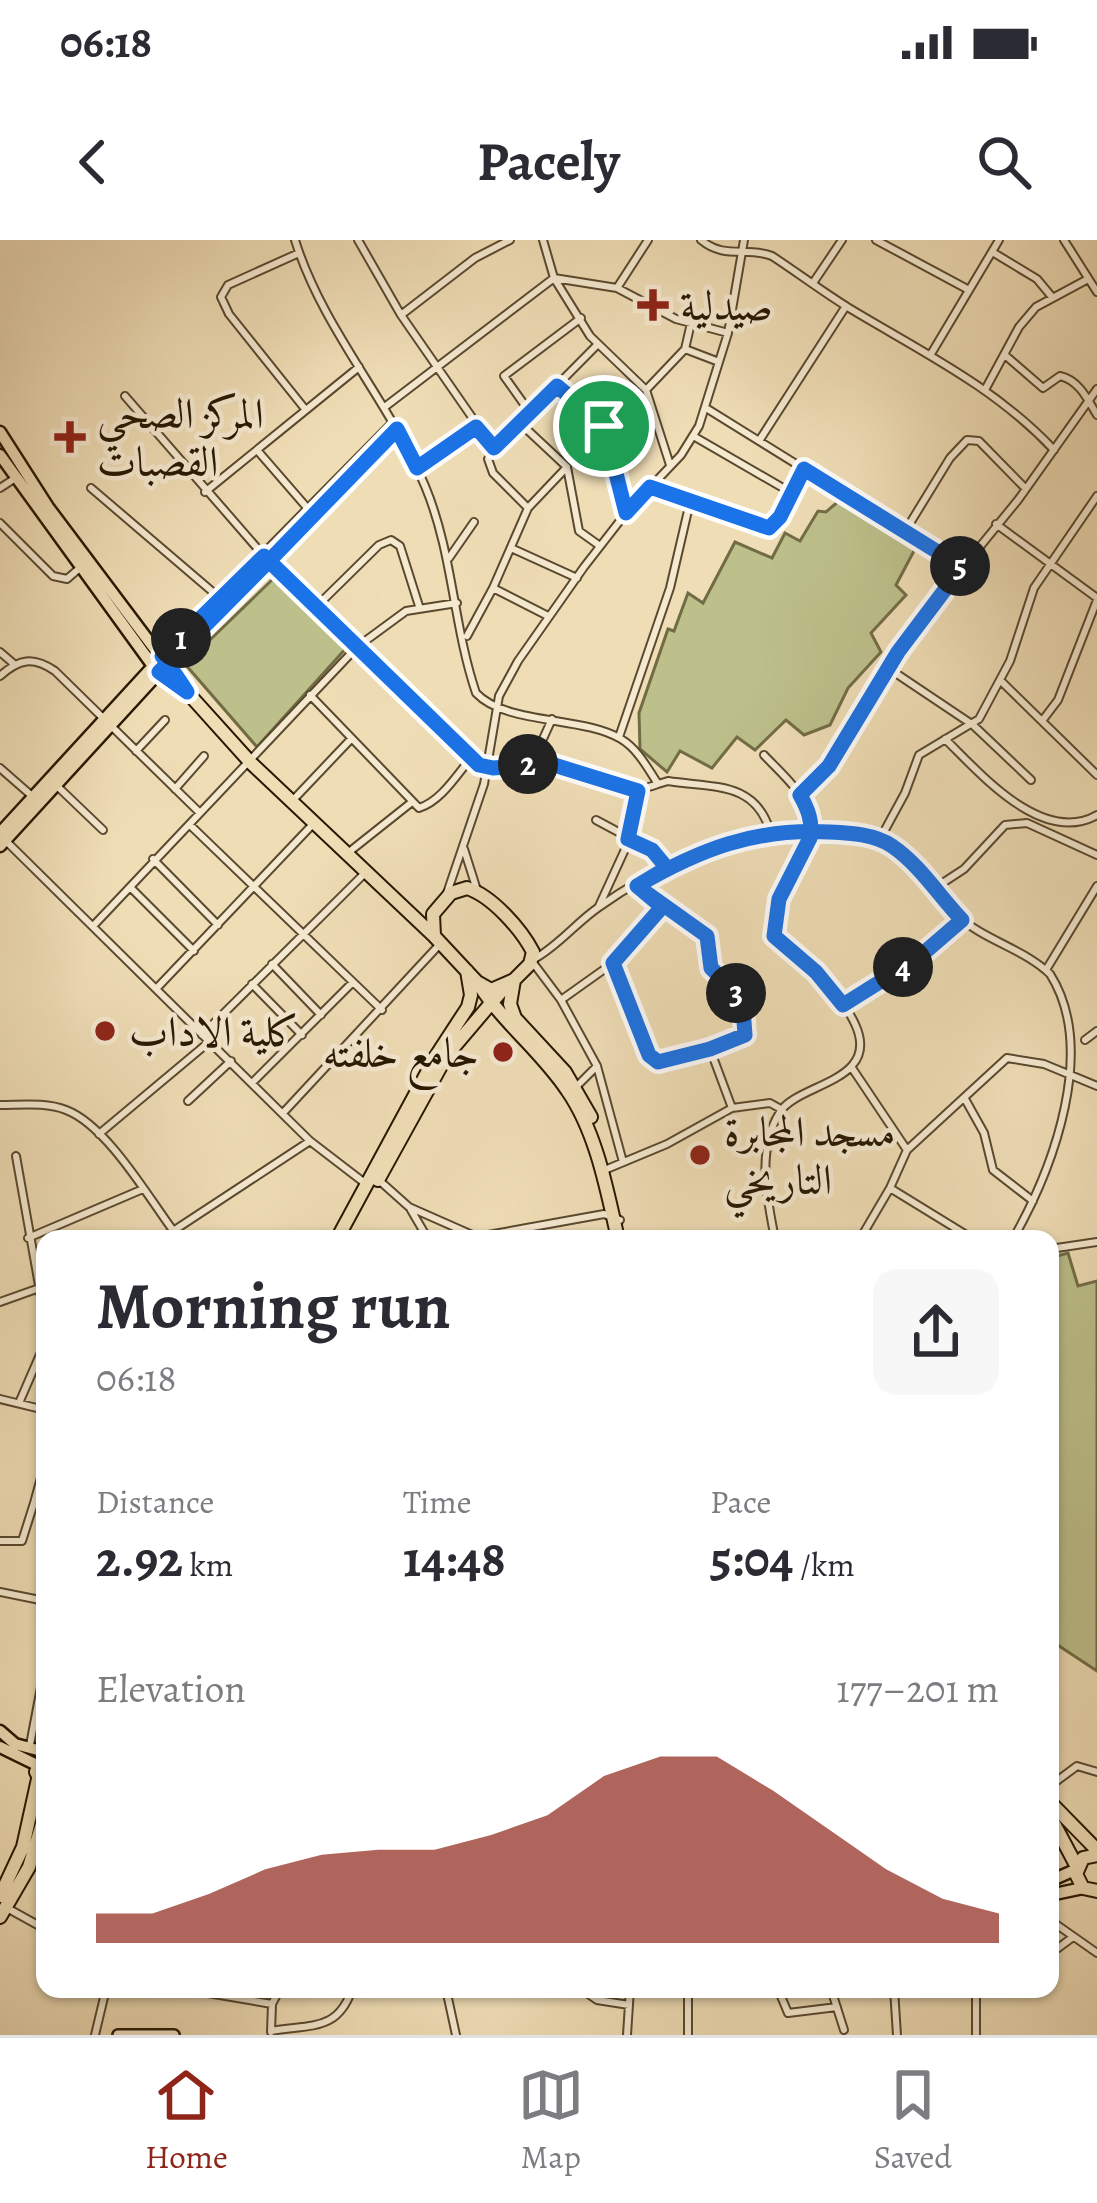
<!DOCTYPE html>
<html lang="en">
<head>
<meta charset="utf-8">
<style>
	body { margin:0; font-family:Alegreya,Amiri,serif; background:#f7f7f7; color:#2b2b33; height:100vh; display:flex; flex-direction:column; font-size:45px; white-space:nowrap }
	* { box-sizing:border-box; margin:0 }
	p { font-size:39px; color:#7c7c81 }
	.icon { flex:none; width:66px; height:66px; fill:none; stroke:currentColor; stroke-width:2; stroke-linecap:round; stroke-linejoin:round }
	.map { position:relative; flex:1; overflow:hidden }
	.panel { position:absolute; left:36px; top:990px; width:1023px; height:768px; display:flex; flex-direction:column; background:#fff; border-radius:24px; box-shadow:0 3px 9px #0004 }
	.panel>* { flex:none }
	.pin { position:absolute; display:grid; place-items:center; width:102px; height:102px; color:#fff; margin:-51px; border:6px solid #fff; border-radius:50%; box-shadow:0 3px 12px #0007 }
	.km { position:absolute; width:60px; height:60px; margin:-30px; border-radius:50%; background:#222; color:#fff; font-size:33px; line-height:60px; text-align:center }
	.round { display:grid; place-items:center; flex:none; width:126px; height:126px; border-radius:24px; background:#f7f7f7 }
	.headline { display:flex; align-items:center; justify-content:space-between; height:204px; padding:0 60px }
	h1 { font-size:66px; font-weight:700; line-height:90px }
	.stats { display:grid; grid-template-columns:repeat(3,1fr); gap:18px; height:204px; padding:12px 60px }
	.stats div { display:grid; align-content:center }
	.stats b { font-size:51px; font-weight:700 }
	.stats small { font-size:33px; font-weight:400 }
	.stats p { font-size:33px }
	.chart { height:336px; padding:24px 60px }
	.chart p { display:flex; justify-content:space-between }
	.chart svg { width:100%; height:216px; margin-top:12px; fill:#8f2418; opacity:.7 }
	.status { display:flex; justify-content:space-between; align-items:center; height:84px; padding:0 60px; background:#fff; direction:ltr }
	.status svg { height:33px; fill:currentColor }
	header { display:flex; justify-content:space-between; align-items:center; height:156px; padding:0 60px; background:#fff; font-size:54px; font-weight:700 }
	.tab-bar { display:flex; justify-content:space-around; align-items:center; height:168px; border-top:3px solid #e1e1e2; background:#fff; font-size:33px; color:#7c7c81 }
	.tab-bar a { display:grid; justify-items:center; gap:6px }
	.tab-bar .on { color:#8f2418 }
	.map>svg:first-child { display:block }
	.green { fill:#bdc08b; stroke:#726c46; stroke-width:3 }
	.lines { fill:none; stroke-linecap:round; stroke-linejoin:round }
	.street-casing { stroke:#5a492f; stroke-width:10 }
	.secondary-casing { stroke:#281802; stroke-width:14 }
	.primary-casing { stroke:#281802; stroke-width:15 }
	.highway-casing { stroke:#281802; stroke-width:16 }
	.street { stroke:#f5e9d0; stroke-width:6 }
	.secondary { stroke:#f5e9d0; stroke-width:9 }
	.primary { stroke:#efddb6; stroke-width:10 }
	.highway { stroke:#efddb6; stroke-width:12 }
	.route-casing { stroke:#fff; stroke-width:24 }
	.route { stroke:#1a73e8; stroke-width:15 }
	.poi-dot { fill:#8f2418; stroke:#f5e9d0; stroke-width:4.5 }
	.labels { text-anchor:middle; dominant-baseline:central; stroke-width:9; stroke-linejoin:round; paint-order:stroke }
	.poi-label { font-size:42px; fill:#281802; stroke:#f5e9d0; text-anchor:start }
</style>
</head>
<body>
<div class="status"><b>06:18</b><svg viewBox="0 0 49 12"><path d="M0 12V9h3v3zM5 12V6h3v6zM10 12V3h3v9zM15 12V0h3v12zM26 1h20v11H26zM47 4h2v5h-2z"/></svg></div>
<header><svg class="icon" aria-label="back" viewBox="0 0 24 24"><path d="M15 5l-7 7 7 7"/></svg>Pacely<svg class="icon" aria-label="search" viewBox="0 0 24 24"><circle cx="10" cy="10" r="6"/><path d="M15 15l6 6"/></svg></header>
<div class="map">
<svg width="1097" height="1795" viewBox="0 0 1097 1795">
	<rect width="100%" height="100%" fill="#efddb6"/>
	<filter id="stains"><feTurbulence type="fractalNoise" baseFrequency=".00167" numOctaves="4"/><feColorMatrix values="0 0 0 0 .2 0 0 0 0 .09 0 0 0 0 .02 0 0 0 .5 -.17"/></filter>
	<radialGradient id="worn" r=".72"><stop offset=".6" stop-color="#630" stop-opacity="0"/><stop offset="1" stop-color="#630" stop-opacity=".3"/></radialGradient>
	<!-- green -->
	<path class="green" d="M841,259L915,309L896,345L906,355L871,393L881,412L848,448L830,485L804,495L786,480L755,510L737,497L712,528L680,511L667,532L640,509L639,473L668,389L674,391L688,353L703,363L735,302L772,318L785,293L800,301L818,271L826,272Z
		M276,336L348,406L257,507L185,424Z
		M1068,1013L1078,1046L1097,1041V1431L1050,1400V1018Z"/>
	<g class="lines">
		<defs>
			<path id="street" d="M295,0C323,90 389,160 425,246C453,313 453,385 476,453C506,485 583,476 621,499C638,509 648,529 658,544L668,541C713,548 755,541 770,591
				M358,0L401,75L494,209
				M543,0L554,38L590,96L646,150L670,225
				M701,0C725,20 746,6 772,16C798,33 823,52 849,68C922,112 995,147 1054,210
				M876,0L969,50
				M1064,0L1097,52
				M299,13L228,45L221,57L229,74L305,169
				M994,13L1037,39L1052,57
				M813,43L842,0
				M617,48L676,79L728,93
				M401,75L475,18L510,0
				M685,109L719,122
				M931,114L999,0
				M1006,116L1043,148L1060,136C1079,140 1088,160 1097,175
				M557,146L605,186L626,273
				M986,148L1019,87L1036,67L1088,39
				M646,150L685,109L691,83
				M125,156L264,316L479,525C503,534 530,519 556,524C591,531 622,559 658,544
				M386,166L554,38L617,48L648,0
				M706,168L962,327
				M531,174L504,136L581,78
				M521,184L567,227L579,291L600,306
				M695,197L790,252
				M759,201L846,66
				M257,210L309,270
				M417,228L476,187
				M651,247L769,288L780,277L804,229
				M0,248L17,237
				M91,248L221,359
				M205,252L359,127
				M528,268L493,233L488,219L494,209L597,105
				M0,283L53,336L67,339L82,326
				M996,284L1097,358
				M904,293L950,218L967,200L979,201L1025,248
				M511,308L577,338
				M449,318L474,282
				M493,348L548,376
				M317,366L379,305L391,300L400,306L419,366
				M467,396L493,348L528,268L567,227
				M0,412L14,424
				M162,416L393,182
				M167,424L395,190
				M888,428L973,485L1031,540
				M0,436C19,419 33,416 55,431L200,573
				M1001,441L1097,535
				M310,455L419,568C441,561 456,536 471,518
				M1042,481L1058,460L1097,360
				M619,497L670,348L690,262
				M945,499C980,533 1042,606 1097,575
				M136,511L165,480
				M764,515C779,531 798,547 807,568C824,605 773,652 774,696C800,726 837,745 855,784C882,842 798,843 780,872C756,910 767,958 775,999
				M532,523L552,479
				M0,528L32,556
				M56,545L103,590
				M175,549L204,516
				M800,555L835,518L920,380L1018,260L1097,149
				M294,559L351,499
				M596,580L652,610L666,627
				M190,585L382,770
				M880,599L905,553L919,515L979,479L1010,421L1034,348L1097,256
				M7,602L310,901L366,944
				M464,609L476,647
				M349,612L412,562
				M153,619L218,685
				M130,647L194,711
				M935,648L964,629L1005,585L1027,583L1097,615
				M447,653L484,544L499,456L518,421L584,327L626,273L681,215L699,186L728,93L744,0
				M599,666L627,605L638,551
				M95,684L357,407L406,371L457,363
				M536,718C560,704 577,682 599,667C646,634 716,596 773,591C820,587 875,587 910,622C927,639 940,660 958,676C984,700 1024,709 1050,734C1097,808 1055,925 1013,999
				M613,723L652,820L710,809L745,795L743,768L738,755L711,728L707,696L637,646
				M272,724L321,775
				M534,724L561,760L597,826L623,922
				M1046,730L1097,646
				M252,744L302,795
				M156,749L314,583
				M561,760L613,723L663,666
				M843,765L918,718L962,680
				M202,795L365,633
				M1085,800L1097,791
				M710,809L732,868
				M852,828L907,910
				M253,842L352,743
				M576,847L597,826
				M965,859L984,893L993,930L1033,961
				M188,861L231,821
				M0,865C21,865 46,862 66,870C106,885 147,955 172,989
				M283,873L440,704
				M99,894L209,802
				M16,916L45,1079
				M607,929L667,904L732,868L770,863L779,868
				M381,942L409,967L477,997L604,974L620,980
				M890,948L973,999
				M411,970L428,999
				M28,998L143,949
				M161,999L310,901
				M860,999L890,948L907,910L1007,818L1044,824L1097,846
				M1050,1009L1097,1002
				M0,1062L45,1046
				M0,1159L45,1170
				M19,1163L45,1103
				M45,1223L34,1263L45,1266
				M0,1301H22L34,1263
				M0,1352L45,1361
				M30,1505L45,1426
				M1050,1546L1077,1526L1097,1532
				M7,1668L45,1689
				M1050,1680L1097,1713
				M1050,1714L1073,1697
				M184,1749L272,1764
				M446,1749L456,1795
				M581,1749L597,1760L629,1765
				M778,1749L788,1773L837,1767
				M831,1749L844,1790
				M894,1749L897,1795
				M271,1791C310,1784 338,1792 352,1749
				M271,1792L272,1764L280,1749
				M95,1795L106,1749
				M627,1795L630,1749
				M688,1795V1749
				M976,1795V1749"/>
			<path id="secondary" d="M118,1795H174"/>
			<path id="primary" d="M0,192L48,267L187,452
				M0,215L153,426L179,447
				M0,593L156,423
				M0,606L164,427
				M0,1491L15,1504L45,1512
				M0,1507L37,1525
				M1050,1641L1077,1629
				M1050,1655L1083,1648"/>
			<path id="highway" d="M187,452L251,523L434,696
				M467,648C492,656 521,689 533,712L530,724L514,740L491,750L477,742L434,696L433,674L451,653Z
				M514,740L510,764L515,778L565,832L591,877
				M478,743C503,783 541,811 567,850C596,891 607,950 618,999
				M378,940L447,815L504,748
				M337,999L436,816L468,767L471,755L467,731
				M45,1514L36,1532L45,1549
				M1050,1562L1097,1610
				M1050,1576L1077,1627
				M1097,1615L1083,1618L1076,1634L1083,1648L1097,1651
				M0,1656L23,1607L38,1539
				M0,1677L29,1627L45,1574"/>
		</defs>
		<!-- street casing -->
		<use href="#street" class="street-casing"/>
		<!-- secondary casing -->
		<use href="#secondary" class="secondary-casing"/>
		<!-- primary casing -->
		<use href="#primary" class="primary-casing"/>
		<!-- highway casing -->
		<use href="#highway" class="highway-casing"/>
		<!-- street -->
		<use href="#street" class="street"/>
		<!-- secondary -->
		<use href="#secondary" class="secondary"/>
		<!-- primary -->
		<use href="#primary" class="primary"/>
		<!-- highway -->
		<use href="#highway" class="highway"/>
	</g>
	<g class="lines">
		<defs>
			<path id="route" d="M604,186L557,146L494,208L476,187L417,228L397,189L269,321L264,316L162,416C171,428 179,439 187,452L159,432L167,424L269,321L479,525L493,528L551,524L638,551L628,599L652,610L667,628L637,646L662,667L613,723L649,815L658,822L710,809L745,795L743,768L738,754L711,728L707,696L637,646C700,609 755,588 829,592C850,593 874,594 892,606C920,625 939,656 962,680L918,718L843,765L816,732L774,696L779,659L810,598C813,582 808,569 800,555L829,526L898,412L962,327L804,229L780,277L769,288L650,247L626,273L604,186"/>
		</defs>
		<!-- route casing -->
		<use href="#route" class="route-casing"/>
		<!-- route -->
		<use href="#route" class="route"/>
	</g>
	<!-- markers -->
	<g class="poi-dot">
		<path d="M647 47h12v12h12v12h-12v12h-12v-12h-12v-12h12z"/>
		<path d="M64 179h12v12h12v12h-12v12h-12v-12h-12v-12h12z"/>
		<circle cx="105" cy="791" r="12"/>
		<circle cx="503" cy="812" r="12"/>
		<circle cx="700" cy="915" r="12"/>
	</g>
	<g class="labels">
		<!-- poi labels -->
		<g class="poi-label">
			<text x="680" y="65">صيدلية</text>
			<text x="97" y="173">المركز الصحي<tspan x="97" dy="48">القصبات</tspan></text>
			<text x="129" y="791">كلية الاداب</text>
			<text x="479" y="812" text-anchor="end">جامع خلفته</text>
			<text x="724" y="891">مسجد المجابرة<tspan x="724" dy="48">التاريخي</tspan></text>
		</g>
	</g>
	<rect width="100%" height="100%" filter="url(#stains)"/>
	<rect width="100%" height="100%" fill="url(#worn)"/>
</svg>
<div class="pin" style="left:604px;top:186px;background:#1e9e55"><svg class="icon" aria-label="arrive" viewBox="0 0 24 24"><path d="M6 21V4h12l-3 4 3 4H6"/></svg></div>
<b class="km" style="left:181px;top:398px">1</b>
<b class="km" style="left:528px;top:524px">2</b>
<b class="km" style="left:736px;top:753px">3</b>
<b class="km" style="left:903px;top:727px">4</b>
<b class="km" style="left:960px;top:326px">5</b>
<section class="panel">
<div class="headline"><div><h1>Morning run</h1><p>06:18</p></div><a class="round"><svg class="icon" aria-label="share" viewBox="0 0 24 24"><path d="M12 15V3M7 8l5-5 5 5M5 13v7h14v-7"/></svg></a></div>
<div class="stats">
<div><p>Distance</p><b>2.92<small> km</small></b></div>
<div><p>Time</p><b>14:48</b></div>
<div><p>Pace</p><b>5:04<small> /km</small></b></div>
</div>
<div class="chart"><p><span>Elevation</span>177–201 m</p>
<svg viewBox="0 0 160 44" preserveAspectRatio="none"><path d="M0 44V38L10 38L20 34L30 29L40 26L50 25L60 25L70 22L80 18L90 10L100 6L110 6L120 13L130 21L140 29L150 35L160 38V44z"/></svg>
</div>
</section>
</div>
<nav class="tab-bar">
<a class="on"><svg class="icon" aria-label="home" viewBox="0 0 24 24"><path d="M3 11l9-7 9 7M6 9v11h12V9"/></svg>Home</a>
<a><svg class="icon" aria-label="map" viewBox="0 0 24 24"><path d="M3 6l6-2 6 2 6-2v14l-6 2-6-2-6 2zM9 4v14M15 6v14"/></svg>Map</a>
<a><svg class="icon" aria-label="saved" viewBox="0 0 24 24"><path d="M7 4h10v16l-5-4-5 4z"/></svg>Saved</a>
</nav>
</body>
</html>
